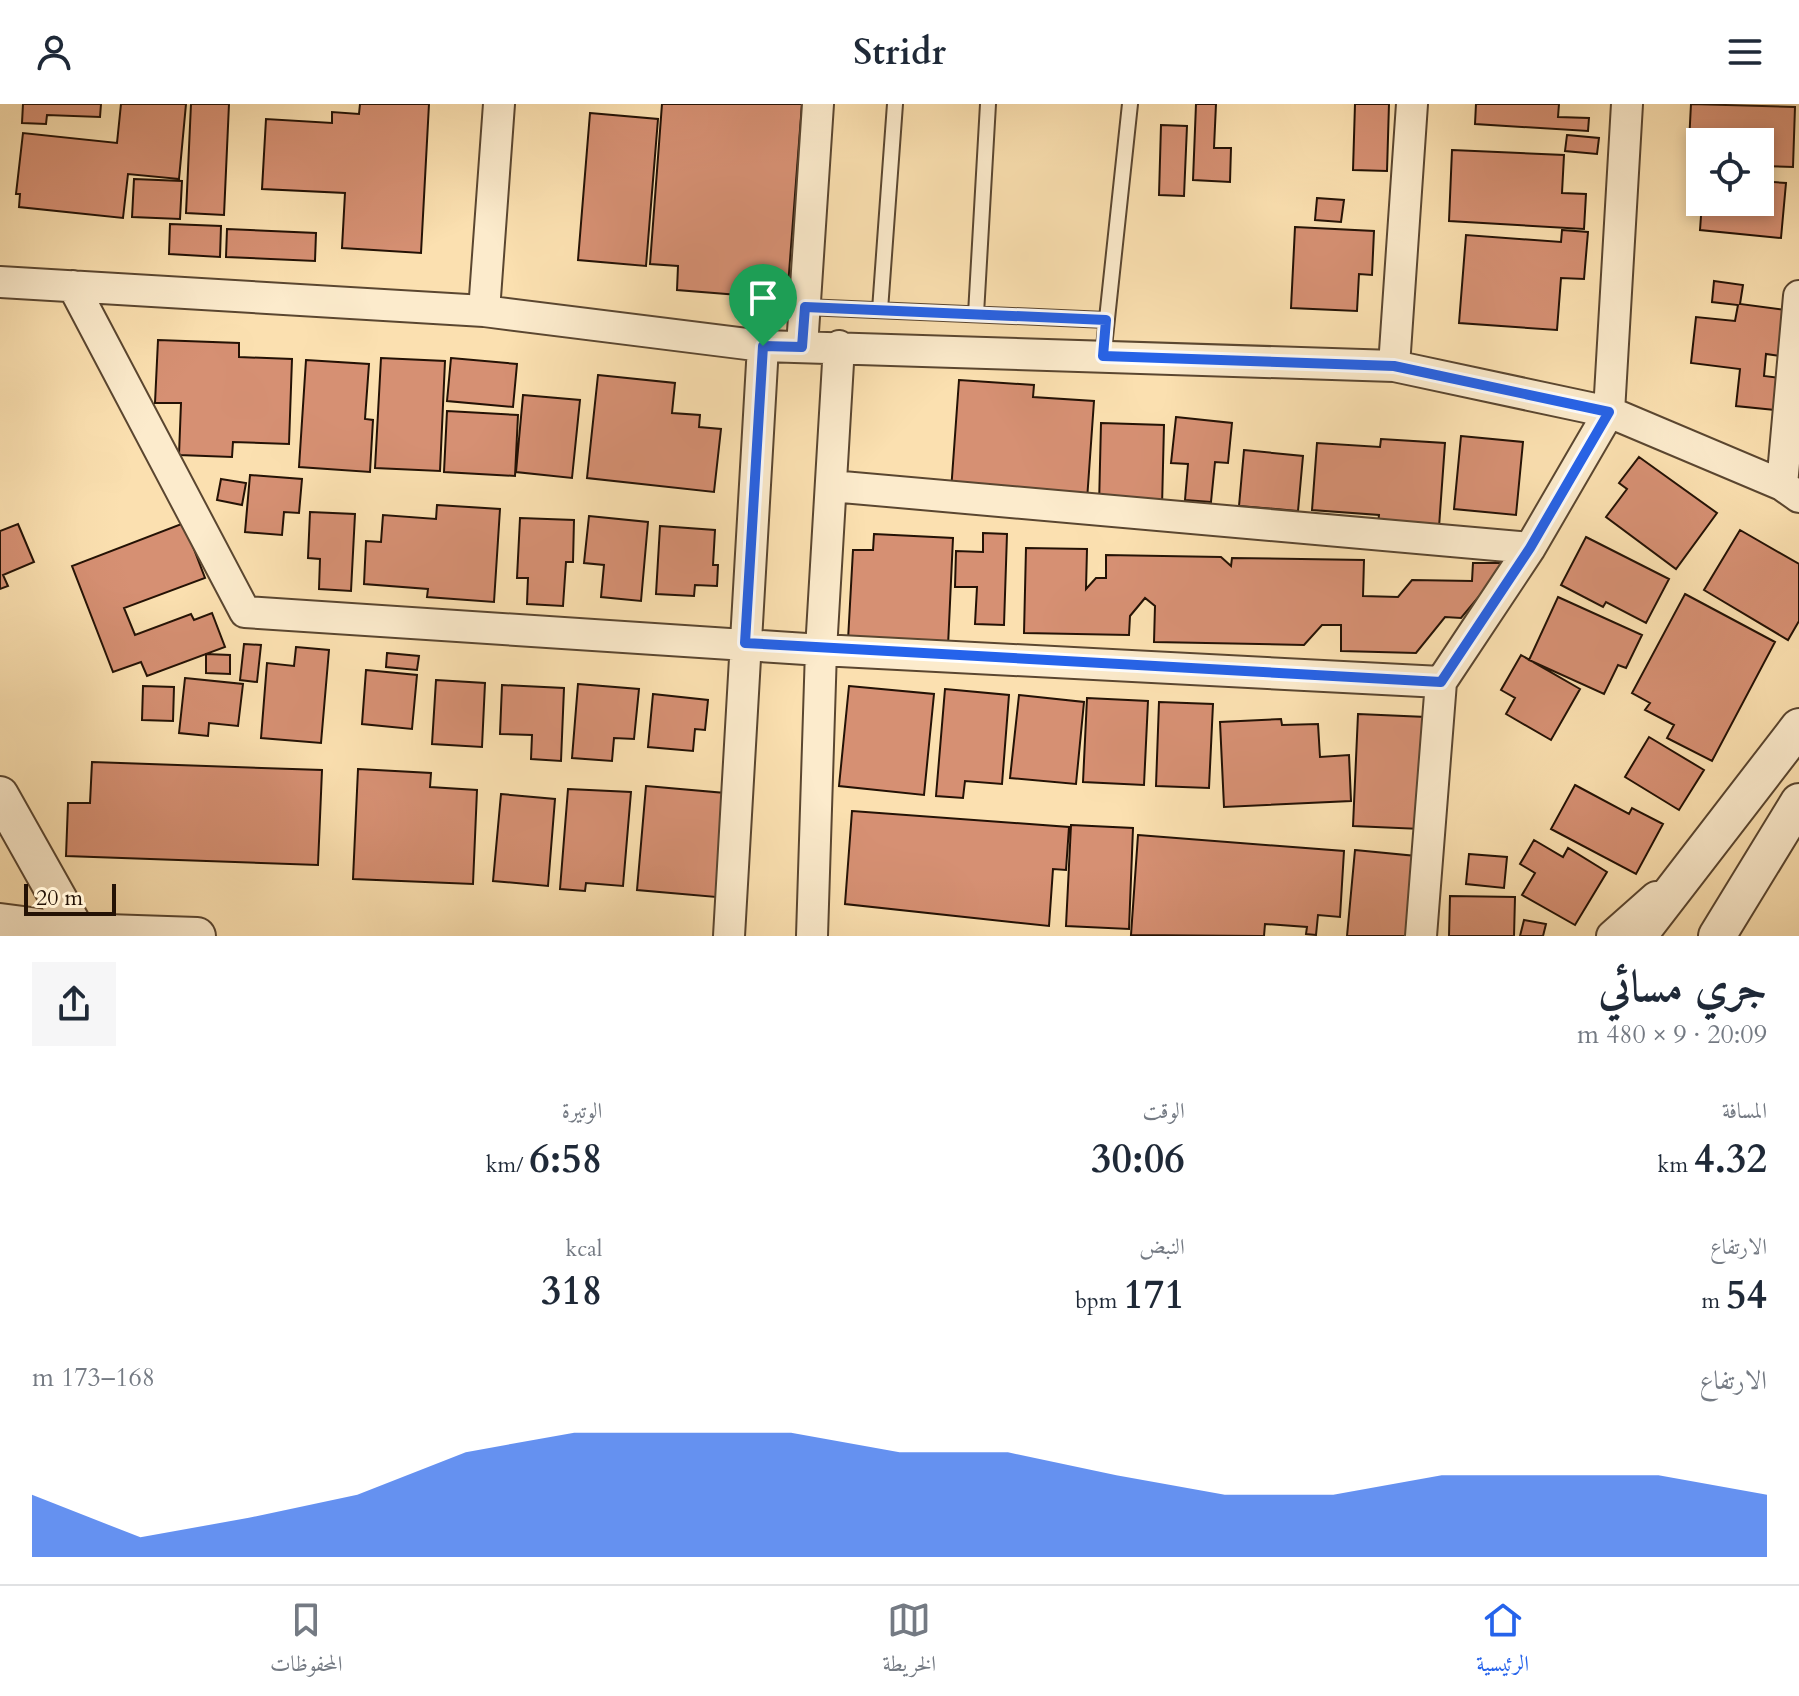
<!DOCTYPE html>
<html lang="ar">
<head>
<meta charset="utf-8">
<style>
	body { margin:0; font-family:Cardo,Amiri,serif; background:#f6f6f7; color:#1f2937; direction:rtl; height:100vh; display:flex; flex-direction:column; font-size:30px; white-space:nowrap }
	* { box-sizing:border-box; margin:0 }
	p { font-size:26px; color:#747a83 }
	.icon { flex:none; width:44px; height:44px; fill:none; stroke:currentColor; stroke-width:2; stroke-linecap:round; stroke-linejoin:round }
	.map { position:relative; height:832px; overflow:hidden; direction:ltr }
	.sheet { display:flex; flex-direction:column; background:#fff; flex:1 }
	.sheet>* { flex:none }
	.buttons { position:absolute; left:1686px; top:24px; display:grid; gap:16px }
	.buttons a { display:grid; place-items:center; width:88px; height:88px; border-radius:0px; background:#fff; box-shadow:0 4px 12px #0003; font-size:40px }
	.scale { position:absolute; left:24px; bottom:20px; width:92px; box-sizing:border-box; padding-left:8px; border:4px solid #241205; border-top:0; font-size:22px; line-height:28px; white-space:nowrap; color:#241205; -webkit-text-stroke:6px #fcebcc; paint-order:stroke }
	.pin { position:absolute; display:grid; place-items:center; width:68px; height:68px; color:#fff; margin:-82px -34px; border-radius:50% 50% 50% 0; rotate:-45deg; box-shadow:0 0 8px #0007 }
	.pin .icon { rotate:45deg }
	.round { display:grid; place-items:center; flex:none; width:84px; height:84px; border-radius:0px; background:#f6f6f7 }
	.overview { display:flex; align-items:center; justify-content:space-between; height:136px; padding:0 32px }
	h1 { font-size:44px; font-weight:700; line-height:60px }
	.stats { display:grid; grid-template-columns:repeat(3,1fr); gap:12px; height:136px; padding:8px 32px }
	.stats div { display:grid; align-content:center }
	.stats b { font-size:40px; font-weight:700 }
	.stats small { font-size:22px; font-weight:400 }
	.stats p { font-size:22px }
	.chart { height:224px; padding:16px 32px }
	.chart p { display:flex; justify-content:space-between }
	.chart svg { width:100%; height:144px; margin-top:8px; fill:#2563eb; opacity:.7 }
	header { display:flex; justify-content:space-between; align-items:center; height:104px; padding:0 32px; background:#fff; font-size:36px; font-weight:700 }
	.menu { display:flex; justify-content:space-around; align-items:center; height:112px; border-top:2px solid #e0e1e3; background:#fff; font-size:22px; color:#747a83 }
	.menu a { display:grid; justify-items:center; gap:4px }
	.menu .on { color:#2563eb }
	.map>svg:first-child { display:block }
	.building { fill:#d69073; stroke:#241205; stroke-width:2 }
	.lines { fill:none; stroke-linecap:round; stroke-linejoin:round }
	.service-casing { stroke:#5a4630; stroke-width:18 }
	.minor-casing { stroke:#5a4630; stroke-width:34 }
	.tertiary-casing { stroke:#5a4630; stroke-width:40 }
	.service { stroke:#fcebcc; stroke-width:14 }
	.minor { stroke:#fcebcc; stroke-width:30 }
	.tertiary { stroke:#fcebcc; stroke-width:36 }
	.route-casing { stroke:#fff; stroke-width:16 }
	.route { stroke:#2563eb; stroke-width:10 }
</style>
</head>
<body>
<header><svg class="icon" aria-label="menu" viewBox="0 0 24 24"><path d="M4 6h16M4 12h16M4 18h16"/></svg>Stridr<svg class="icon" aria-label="person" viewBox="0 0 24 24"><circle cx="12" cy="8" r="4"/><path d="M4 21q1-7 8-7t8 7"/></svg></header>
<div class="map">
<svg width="1799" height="832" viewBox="0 0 1799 832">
	<rect width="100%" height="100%" fill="#fbe0b0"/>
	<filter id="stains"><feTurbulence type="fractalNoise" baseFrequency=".0025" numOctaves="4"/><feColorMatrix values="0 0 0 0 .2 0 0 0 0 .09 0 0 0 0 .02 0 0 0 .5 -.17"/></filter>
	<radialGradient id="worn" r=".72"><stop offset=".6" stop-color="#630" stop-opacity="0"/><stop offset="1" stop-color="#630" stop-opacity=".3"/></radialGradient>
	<!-- building -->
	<path class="building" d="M23,0H101L100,13L47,11L46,20L22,19Z
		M121,0H186L179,75L128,70L123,114L19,103L20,90H16L23,29L117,39Z
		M191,0H229L224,111L186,109Z
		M360,0H429L421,149L342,144L345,89L262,85L266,15L332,19V8L359,10Z
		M662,0H802L787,195L677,186L678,162L650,160Z
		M1196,0H1216L1214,44H1231L1230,78L1193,76Z
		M1355,0H1389L1387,67L1353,66Z
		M1476,0H1559L1558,13L1589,14L1588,27L1475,20Z
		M1691,0L1795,3L1793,63L1760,62V38H1700V59L1688,58Z
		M590,9L658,15L646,162L578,156Z
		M1161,21L1187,22L1184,92L1159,91Z
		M1567,31L1599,34L1597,50L1565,47Z
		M1452,46L1564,51L1562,89L1586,90L1584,125L1449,117Z
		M134,75L182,77L180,115L132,113Z
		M1760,77L1786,79L1781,134L1700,126L1702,98H1760Z
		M1317,94L1344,96L1341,118L1315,116Z
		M170,120L221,122L220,153L169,150Z
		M1295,123L1374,127L1372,171L1359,170L1357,207L1291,204Z
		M227,125L316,129L315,157L226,153Z
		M1562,126L1588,128L1584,175L1561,174L1557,226L1459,219L1466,131L1561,138Z
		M1714,177L1743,181L1740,200L1794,207L1788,253L1766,250L1764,272L1788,275L1784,307L1736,302L1740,265L1691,259L1696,213L1735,217L1738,201L1712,198Z
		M158,236L239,239V253L292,255L289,340L233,338L232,353L179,351L181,299H155Z
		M381,254L445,257L440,367L375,364Z
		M451,254L517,260L513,303L447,297Z
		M306,256L369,260L365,315L373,316L370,368L299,363Z
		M598,271L675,279L672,309L700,311L699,323L721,325L714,388L587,374Z
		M959,276L1034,281L1033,293L1094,297L1087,396L951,387Z
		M523,291L580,296L572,374L516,368Z
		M447,307L518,311L515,372L444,368Z
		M1176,313L1232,319L1228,359L1215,358L1211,398L1185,396L1188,360L1171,359Z
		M1101,319L1164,321L1162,403L1099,402Z
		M1461,332L1523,338L1516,411L1454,405Z
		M1381,335L1445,339L1439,423L1378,419L1379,411L1312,406L1317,339L1380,343Z
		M1244,346L1303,352L1298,407L1239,402Z
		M1639,353L1717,409L1676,465L1606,413L1627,385L1619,379Z
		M250,371L302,375L299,409L284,408L282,431L245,428Z
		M221,375L246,379L242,401L217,396Z
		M437,401L500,405L494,498L427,493L428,485L364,480L366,437L381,438L383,411L436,415Z
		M310,408L355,410L351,487L319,485L320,455L308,454Z
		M589,412L648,418L641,497L601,493L604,461L584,459Z
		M520,414L574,416L573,458H566L563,502L527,500L528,474H517Z
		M184,419L205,474L124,504L135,531L191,510L194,516L212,509L225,543L147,572L141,558L113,568L72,462Z
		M18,420L34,458L3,471L8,482L0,485V427Z
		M660,422L715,426L713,461H718L717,482L695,481L694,492L656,490Z
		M1740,426L1799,460V517L1788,536L1704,486Z
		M983,429L1007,430L1004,521L975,520L977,483H955L956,447L983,448Z
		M874,430L953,434L948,542L848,536L853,446H873Z
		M1586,433L1669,475L1646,519L1606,498L1603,503L1561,481Z
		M1026,444L1087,445L1086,485L1096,474H1106V451L1221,453L1231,462L1232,454L1364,456L1363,492L1398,493L1412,476L1472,477L1473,459H1507L1461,514L1445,513L1416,549L1341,547V521H1322L1304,541L1154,538L1155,502L1145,494L1130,512L1129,531L1024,529Z
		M1685,490L1775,538L1712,657L1667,634L1674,621L1645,606L1650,599L1632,589Z
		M1558,493L1642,531L1626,564L1618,561L1604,590L1529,556Z
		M244,540L261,541L257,578L240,576Z
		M296,543L329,546L321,639L261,634L267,559L294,562Z
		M387,549L419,552L417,566L386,563Z
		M206,550L230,551V570L206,569Z
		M1521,551L1580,585L1551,636L1506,610L1515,594L1501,586Z
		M366,566L417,571L412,625L362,620Z
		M185,574L243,580L238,622L209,619L208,632L179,629Z
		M436,576L485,579L482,643L432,640Z
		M578,580L639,585L634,635L614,634L612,657L572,654Z
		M502,581L564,584L561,657L531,655L532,631L500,630Z
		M143,582L174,583L173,617L142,616Z
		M849,582L934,590L924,691L839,682Z
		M945,585L1009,591L1002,680L965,677L963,694L936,692Z
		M653,590L708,596L705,626L695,625L693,647L648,643Z
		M1019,591L1084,598L1076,680L1010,674Z
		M1087,594L1148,597L1144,681L1083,678Z
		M1159,598L1213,600L1209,684L1156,682Z
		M1358,610L1426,613L1421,725L1353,722Z
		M1281,615L1282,621L1318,620L1320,653L1349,651L1351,697L1224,703L1220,618Z
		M1649,633L1704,666L1679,706L1625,673Z
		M92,658L322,666L318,761L66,752L68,699H90Z
		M358,665L431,669L430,683L477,686L473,780L353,775Z
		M1575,681L1629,710L1632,704L1663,720L1636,770L1551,725Z
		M646,682L725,689L716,793L637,786Z
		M568,685L631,688L623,782L586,779L585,787L560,785Z
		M501,690L555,695L548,782L493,777Z
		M852,707L1069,723L1066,766L1053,765L1049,822L845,800Z
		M1071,721L1133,724L1129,825L1066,822Z
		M1138,731L1344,747L1340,813L1318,811L1316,831L1306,830L1307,823L1265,820L1264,832L1131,831Z
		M1534,736L1563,753L1568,744L1607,768L1575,821L1522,791L1535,769L1520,760Z
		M1355,746L1416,752L1408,832H1347Z
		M1469,750L1507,753L1504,784L1466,780Z
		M1450,792L1515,793L1514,832H1449Z
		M1524,816L1546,820L1543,832H1520Z"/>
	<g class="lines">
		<defs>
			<path id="service" d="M805,203L1106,216
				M880,206L895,0
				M976,210L988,0
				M1103,252L1130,0"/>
			<path id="minor" d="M0,178L484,207L763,242L1394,262L1609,308L1782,381L1799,393
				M73,182L245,508L821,546L1441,578L1530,444L1609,308L1627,0
				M484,207L499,0
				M802,243L818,0
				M1394,262L1412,0
				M1782,381L1799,192
				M831,382L1530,444
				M729,832L763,242
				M812,832L821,546L839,242
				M1421,832L1441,578
				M1612,832L1656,793"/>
			<path id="tertiary" d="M0,691L77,828
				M0,818L77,828L197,832
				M1638,832L1799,623
				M1717,832L1799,698"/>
		</defs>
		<!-- service casing -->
		<use href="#service" class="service-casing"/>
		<!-- minor casing -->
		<use href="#minor" class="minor-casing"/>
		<!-- tertiary casing -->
		<use href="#tertiary" class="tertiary-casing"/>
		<!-- service -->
		<use href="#service" class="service"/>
		<!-- minor -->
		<use href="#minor" class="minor"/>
		<!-- tertiary -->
		<use href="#tertiary" class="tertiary"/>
	</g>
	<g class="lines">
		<defs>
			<path id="route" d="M805,203L1106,216L1103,252L1394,262L1609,308L1530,444L1441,578L745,539L763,242L802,243Z"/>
		</defs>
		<!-- route casing -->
		<use href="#route" class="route-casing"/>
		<!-- route -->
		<use href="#route" class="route"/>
	</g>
	<rect width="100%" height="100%" filter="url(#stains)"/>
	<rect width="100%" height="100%" fill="url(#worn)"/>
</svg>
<div class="buttons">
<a><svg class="icon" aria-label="locate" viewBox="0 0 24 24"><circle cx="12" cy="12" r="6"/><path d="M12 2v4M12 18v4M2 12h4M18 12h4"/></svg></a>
</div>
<div class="scale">20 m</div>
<div class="pin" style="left:763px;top:242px;background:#1e9e55"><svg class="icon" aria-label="arrive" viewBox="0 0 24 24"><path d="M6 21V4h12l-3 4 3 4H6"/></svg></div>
</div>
<section class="sheet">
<div class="overview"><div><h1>جري مسائي</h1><p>20:09 · 9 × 480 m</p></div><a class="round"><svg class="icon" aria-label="share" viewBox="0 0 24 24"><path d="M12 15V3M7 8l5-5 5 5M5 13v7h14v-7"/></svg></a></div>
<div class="stats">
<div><p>المسافة</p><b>4.32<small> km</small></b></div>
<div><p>الوقت</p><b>30:06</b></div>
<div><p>الوتيرة</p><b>6:58<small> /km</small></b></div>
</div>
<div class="stats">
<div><p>الارتفاع</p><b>54<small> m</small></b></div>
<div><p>النبض</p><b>171<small> bpm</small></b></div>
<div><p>kcal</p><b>318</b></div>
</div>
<div class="chart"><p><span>الارتفاع</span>168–173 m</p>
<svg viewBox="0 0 160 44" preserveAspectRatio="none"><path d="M0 44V25L10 38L20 32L30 25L40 12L50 6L60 6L70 6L80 12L90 12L100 19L110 25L120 25L130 19L140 19L150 19L160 25V44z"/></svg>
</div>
</section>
<nav class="menu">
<a class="on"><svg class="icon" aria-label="home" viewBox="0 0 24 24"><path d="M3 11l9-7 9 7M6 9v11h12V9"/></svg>الرئيسية</a>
<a><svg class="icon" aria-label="map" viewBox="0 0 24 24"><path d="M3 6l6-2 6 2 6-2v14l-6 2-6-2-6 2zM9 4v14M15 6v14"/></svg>الخريطة</a>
<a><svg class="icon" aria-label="saved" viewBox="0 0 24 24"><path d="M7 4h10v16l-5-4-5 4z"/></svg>المحفوظات</a>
</nav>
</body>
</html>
